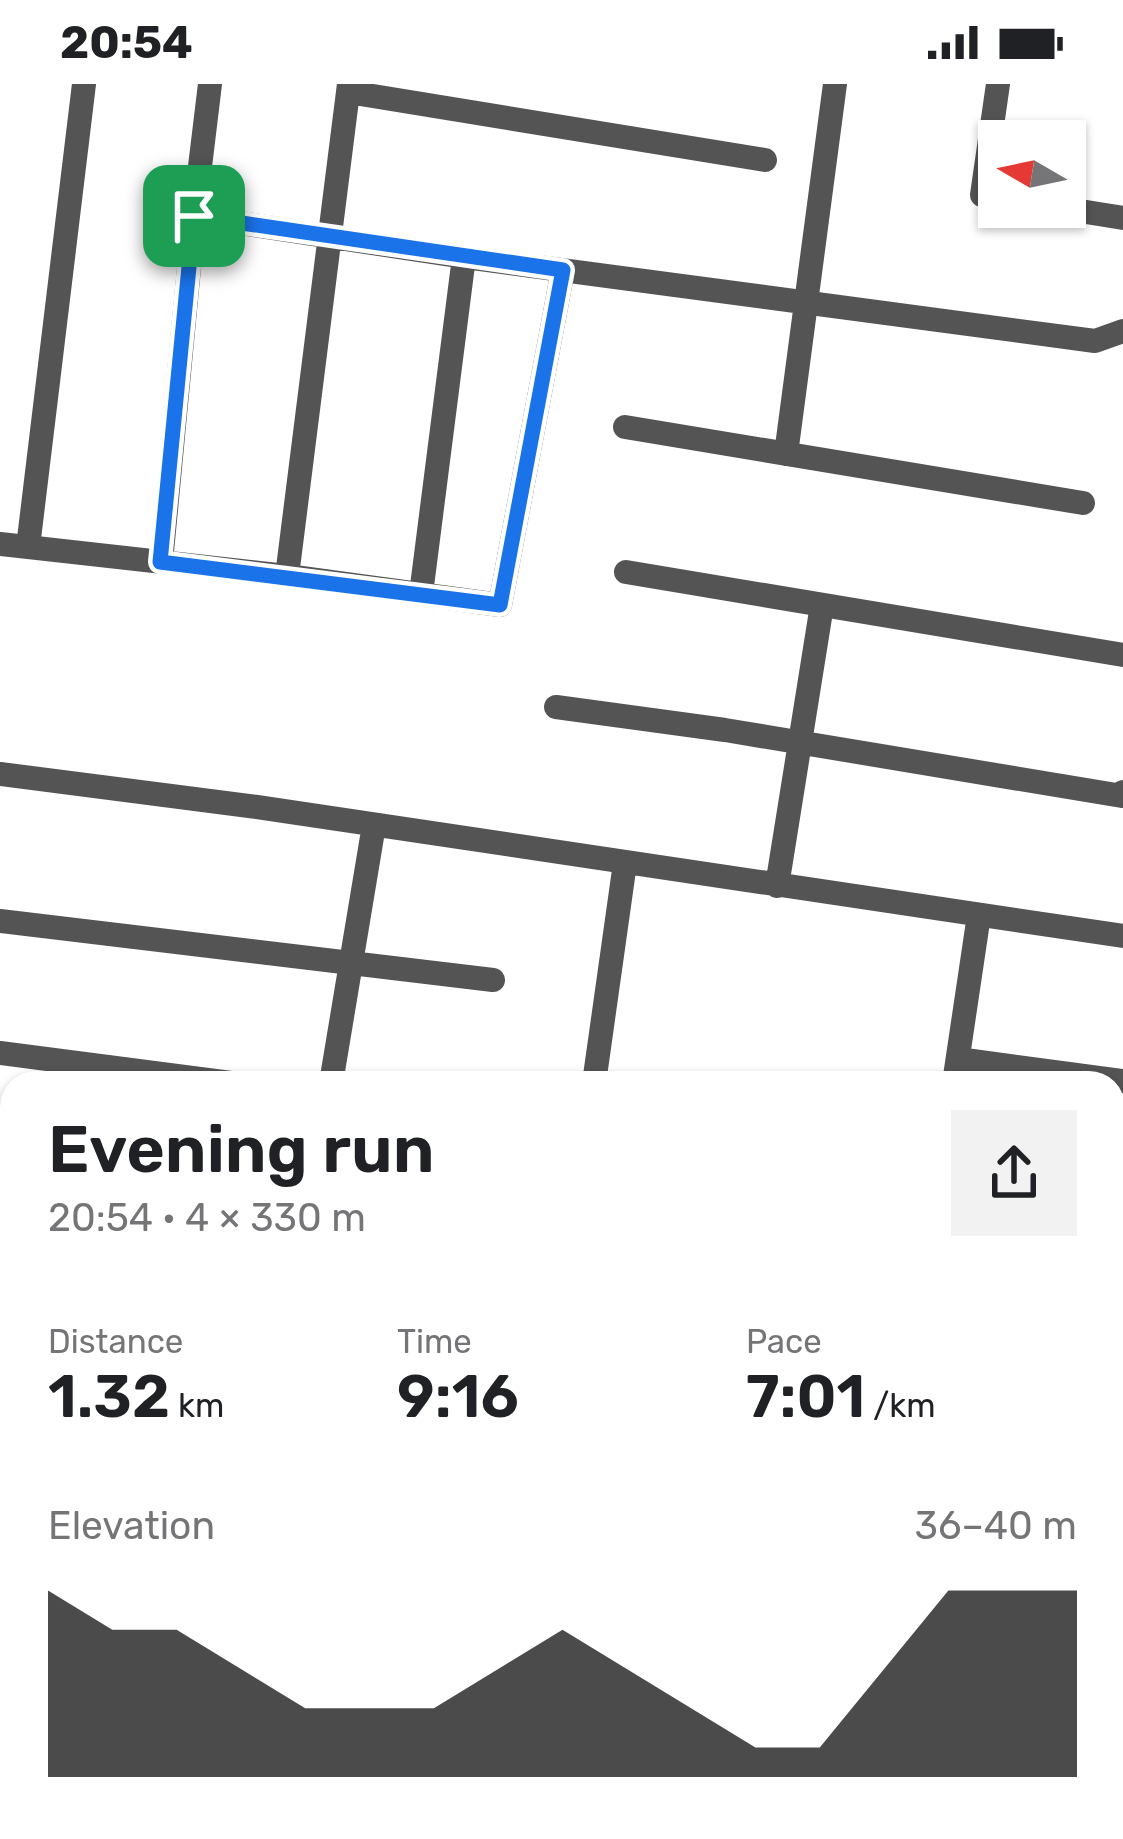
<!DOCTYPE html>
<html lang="en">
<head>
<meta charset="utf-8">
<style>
	body { margin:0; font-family:Rubik,sans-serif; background:#f2f2f2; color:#202124; height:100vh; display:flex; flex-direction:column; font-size:45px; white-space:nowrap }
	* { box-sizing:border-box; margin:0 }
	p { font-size:39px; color:#757577 }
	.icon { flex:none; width:66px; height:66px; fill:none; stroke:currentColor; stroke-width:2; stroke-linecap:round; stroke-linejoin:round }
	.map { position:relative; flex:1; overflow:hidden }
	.sheet { position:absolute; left:0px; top:987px; width:1125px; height:768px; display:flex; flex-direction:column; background:#fff; border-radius:36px 36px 0 0; box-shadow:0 3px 9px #0004 }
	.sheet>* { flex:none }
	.needle { width:78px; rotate:279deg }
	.tools { position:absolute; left:978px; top:36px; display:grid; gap:24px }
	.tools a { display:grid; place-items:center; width:108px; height:108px; border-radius:0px; background:#fff; box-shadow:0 3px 9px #0004; font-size:60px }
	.pin { position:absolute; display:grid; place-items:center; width:102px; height:102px; color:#fff; margin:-51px; border-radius:24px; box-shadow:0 6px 18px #0006 }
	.round { display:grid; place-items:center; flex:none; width:126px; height:126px; border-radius:0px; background:#f2f2f2 }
	.head { display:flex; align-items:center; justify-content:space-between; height:204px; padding:0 48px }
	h1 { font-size:66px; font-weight:600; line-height:90px }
	.figures { display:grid; grid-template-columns:repeat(3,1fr); gap:18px; height:204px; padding:12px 48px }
	.figures div { display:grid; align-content:center }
	.figures b { font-size:60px; font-weight:600 }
	.figures small { font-size:33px; font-weight:400 }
	.figures p { font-size:33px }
	.chart { height:336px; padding:24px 48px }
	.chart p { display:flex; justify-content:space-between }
	.chart svg { width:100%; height:216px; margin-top:12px; fill:#000; opacity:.7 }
	.status { display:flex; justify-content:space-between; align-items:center; height:84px; padding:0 60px; background:#fff; direction:ltr }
	.status svg { height:33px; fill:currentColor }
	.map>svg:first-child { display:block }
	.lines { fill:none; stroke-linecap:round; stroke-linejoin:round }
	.street { stroke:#545454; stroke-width:24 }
	.secondary { stroke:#212121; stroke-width:24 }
	.route-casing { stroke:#fff; stroke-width:24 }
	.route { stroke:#1a73e8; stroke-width:15 }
</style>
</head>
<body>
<div class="status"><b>20:54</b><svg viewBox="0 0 49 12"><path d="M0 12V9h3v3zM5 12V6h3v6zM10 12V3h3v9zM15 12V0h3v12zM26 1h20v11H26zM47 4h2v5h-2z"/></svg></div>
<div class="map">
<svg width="1123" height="1755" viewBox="0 0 1123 1755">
	<rect width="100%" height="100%" fill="#fff"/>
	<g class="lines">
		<!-- street -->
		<path class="street" d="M210,0L194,132L464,173L1095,257L1123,247
			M349,0L287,492L500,521L563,186
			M998,0L982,111L999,114
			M348,8L765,76
			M1055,123L1123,134
			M625,343L1083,419
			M786,370L835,0
			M0,460L287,492
			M28,463L84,0
			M161,478L194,132
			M626,488L1123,571
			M421,510L464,173
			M556,623L725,646L1122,712L1123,708
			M0,690L257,723L1123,852
			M777,802L822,521
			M0,837L493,896
			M0,969L231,999
			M958,975L1123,997
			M331,999L374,741
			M594,999L625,779
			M954,999L979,831
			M0,1113L12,1114
			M0,1251L12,1253
			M0,1417L12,1437
			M1116,1645L1123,1603
			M169,1743L175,1755
			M866,1743L951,1755
			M193,1755L195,1743
			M411,1755L413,1743
			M544,1755L546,1743
			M792,1755L794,1743"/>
		<!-- secondary -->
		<path class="secondary" d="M0,1481L12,1483
			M1113,1645L1123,1646"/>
	</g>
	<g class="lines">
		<defs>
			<path id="route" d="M194,132L563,186L500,521L160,478Z"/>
		</defs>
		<!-- route casing -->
		<use href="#route" class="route-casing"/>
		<!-- route -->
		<use href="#route" class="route"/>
	</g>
</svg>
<div class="tools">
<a><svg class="needle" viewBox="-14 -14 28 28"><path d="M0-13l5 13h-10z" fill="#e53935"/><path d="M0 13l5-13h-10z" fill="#757577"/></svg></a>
</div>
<div class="pin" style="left:194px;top:132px;background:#1e9e55"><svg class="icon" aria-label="arrive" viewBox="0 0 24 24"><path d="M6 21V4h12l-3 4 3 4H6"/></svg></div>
<section class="sheet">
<div class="head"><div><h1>Evening run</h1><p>20:54 · 4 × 330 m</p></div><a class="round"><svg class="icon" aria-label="share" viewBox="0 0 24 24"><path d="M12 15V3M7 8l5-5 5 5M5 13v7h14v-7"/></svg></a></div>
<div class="figures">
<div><p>Distance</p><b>1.32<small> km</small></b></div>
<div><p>Time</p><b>9:16</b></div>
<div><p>Pace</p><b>7:01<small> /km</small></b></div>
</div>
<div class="chart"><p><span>Elevation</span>36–40 m</p>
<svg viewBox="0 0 160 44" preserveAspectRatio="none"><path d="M0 44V6L10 14L20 14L30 22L40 30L50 30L60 30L70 22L80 14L90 22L100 30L110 38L120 38L130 22L140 6L150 6L160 6V44z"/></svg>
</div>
</section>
</div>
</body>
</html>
